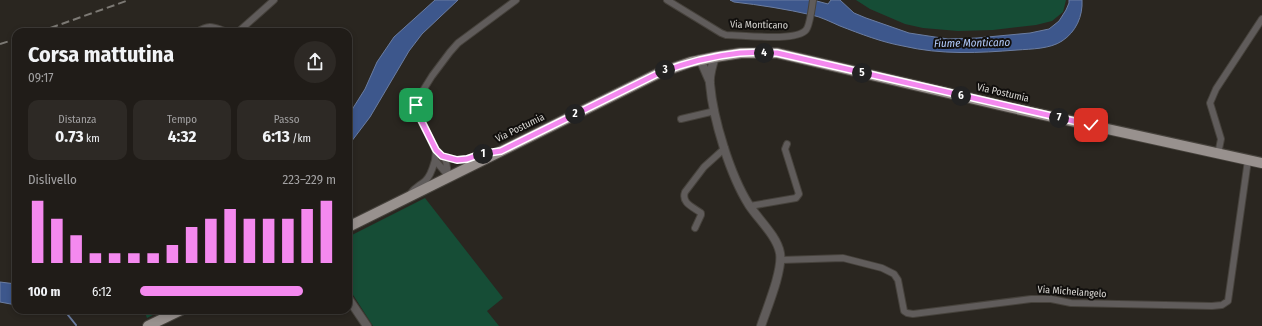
<!DOCTYPE html>
<html lang="it">
<head>
<meta charset="utf-8">
<style>
	body { margin:0; font-family:"Fira Sans Condensed",sans-serif; background:#2d2925; color:#f1f3f6; height:100vh; display:flex; flex-direction:column; font-size:15px; white-space:nowrap }
	* { box-sizing:border-box; margin:0 }
	p { font-size:13px; color:#a2a1a2 }
	.icon { flex:none; width:22px; height:22px; fill:none; stroke:currentColor; stroke-width:2; stroke-linecap:round; stroke-linejoin:round }
	.map { position:relative; flex:1; overflow:hidden }
	.details { position:absolute; left:12px; top:28px; width:340px; height:286px; display:flex; flex-direction:column; background:#201c18; border-radius:12px; box-shadow:0 2px 6px #0003,0 0 0 1px #3d3a37 }
	.details>* { flex:none }
	.pin { position:absolute; display:grid; place-items:center; width:34px; height:34px; color:#fff; margin:-17px; border-radius:8px; box-shadow:0 2px 6px #0006 }
	.km { position:absolute; width:20px; height:20px; margin:-10px; border-radius:50%; background:#222; color:#fff; font-size:11px; line-height:20px; text-align:center }
	.round { display:grid; place-items:center; flex:none; width:42px; height:42px; border-radius:21px; background:#2d2925 }
	.headline { display:flex; align-items:center; justify-content:space-between; height:68px; padding:0 16px }
	h1 { font-size:22px; font-weight:700; line-height:30px }
	.stats { display:grid; grid-template-columns:repeat(3,1fr); gap:6px; height:68px; padding:4px 16px }
	.stats div { display:grid; align-content:center; border-radius:10px; background:#2d2925; text-align:center }
	.stats b { font-size:17px; font-weight:700 }
	.stats small { font-size:11px; font-weight:400 }
	.stats p { font-size:11px }
	.chart { height:112px; padding:8px 16px }
	.chart p { display:flex; justify-content:space-between }
	.chart svg { width:100%; height:72px; margin-top:4px; stroke:#f489ef; stroke-width:6 }
	ul { padding:0 16px; list-style:none; font-size:13px }
	li { display:grid; grid-template-columns:64px 48px 1fr; align-items:center; height:30px }
	li i { height:10px; border-radius:5px; background:#f489ef }
	.map>svg:first-child { display:block }
	.green { fill:#164d36 }
	.water { fill:#3d578c; stroke:#6b7da1 }
	.lines { fill:none; stroke-linecap:round; stroke-linejoin:round }
	.stream { stroke:#6b7da1; stroke-width:2 }
	.minor-casing { stroke:#46423c; stroke-width:8 }
	.tertiary-casing { stroke:#46423c; stroke-width:10 }
	.primary-casing { stroke:#46423c; stroke-width:12 }
	.minor { stroke:#605c5b; stroke-width:6 }
	.tertiary { stroke:#605c5b; stroke-width:8 }
	.primary { stroke:#98918e; stroke-width:10 }
	.rail { stroke:#7c7974; stroke-width:2; stroke-dasharray:8 4; stroke-linecap:butt }
	.route-casing { stroke:#fff; stroke-width:8 }
	.route { stroke:#f489ef; stroke-width:5 }
	.labels { text-anchor:middle; dominant-baseline:central; stroke-width:4; stroke-linejoin:round; paint-order:stroke }
	.street-label { font-size:10px; fill:#d7d5d1; stroke:#110f0d }
	.water-label { font-size:11px; font-style:italic; fill:#b3ccfd; stroke:#110f0d }
</style>
</head>
<body>
<div class="map">
<svg width="1262" height="326" viewBox="0 0 1262 326">
	<rect width="100%" height="100%" fill="#2a2620"/>
	<!-- green -->
	<path class="green" d="M856,0H1066L1063,12L1052,21L1036,25L993,30L958,31L923,28L905,24L870,9Z
		M425,198L503,298L487,311L499,326H373L348,287V237Z
		M144,310H163L147,318Z"/>
	<!-- water -->
	<path class="water" d="M435,0H458L422,34L409,51L370,117L348,146V116L365,89L377,62L394,37Z
		M730,0H813L828,4L831,0H840L854,13L866,18L909,33L948,39L977,38L1030,33L1049,29L1059,21L1066,10L1069,3V0H1082C1083,16 1076,32 1062,41C1050,49 1031,49 1017,50C979,53 941,55 903,46C881,42 861,34 840,26C831,22 821,17 812,15C786,9 760,5 734,2Z
		M0,282L16,284V305L0,302Z"/>
	<g class="lines">
		<!-- stream -->
		<path class="stream" d="M64,310L76,325"/>
		<defs>
			<path id="minor" d="M667,0L721,33L726,35C743,35 796,42 806,30C810,25 812,7 813,0
				M197,32C211,23 214,28 228,32
				M238,32L274,0
				M681,119L715,111
				M1218,154L1221,139L1210,103L1216,89L1262,19
				M442,156L457,160L467,159L481,154L493,152
				M442,156L446,161L448,175
				M449,177L435,160L436,151L421,120L416,108V105L417,100L432,76L450,52L458,43L516,0
				M410,194C415,187 419,186 425,181C431,176 433,167 435,160
				M750,206L796,198L799,194L785,149L787,144
				M695,228L701,215V213C693,207 681,203 685,192L704,167L725,148
				M781,260L843,258L882,268L894,274L898,280L904,311L907,313L913,314L1031,299H1051L1071,303L1212,306L1222,305L1228,301L1248,160"/>
			<path id="tertiary" d="M715,57C712,66 709,75 710,84C713,119 730,175 749,205C758,219 777,236 780,253C783,270 767,308 761,326
				M700,59L710,82
				M348,298L367,326"/>
			<path id="primary" d="M348,227L659,73L691,62L715,57L741,53H777L1008,107L1262,163
				M148,326L181,310"/>
		</defs>
		<!-- minor casing -->
		<use href="#minor" class="minor-casing"/>
		<!-- tertiary casing -->
		<use href="#tertiary" class="tertiary-casing"/>
		<!-- primary casing -->
		<use href="#primary" class="primary-casing"/>
		<!-- minor -->
		<use href="#minor" class="minor"/>
		<!-- tertiary -->
		<use href="#tertiary" class="tertiary"/>
		<!-- primary -->
		<use href="#primary" class="primary"/>
		<!-- rail -->
		<path class="rail" d="M39,32L129,0
			M0,44L16,39"/>
	</g>
	<g class="lines">
		<defs>
			<path id="route" d="M416,105V108L421,120L436,150L442,156L457,160L467,159L481,154L501,151L659,73C685,63 712,56 740,53C752,52 764,53 777,53L1091,125"/>
		</defs>
		<!-- route casing -->
		<use href="#route" class="route-casing"/>
		<!-- route -->
		<use href="#route" class="route"/>
	</g>
	<g class="labels">
		<!-- street labels -->
		<g class="street-label">
			<text transform="translate(759 25) rotate(1)">Via Monticano</text>
			<text transform="translate(1003 93) rotate(13)">Via Postumia</text>
			<text transform="translate(520 128) rotate(-26)">Via Postumia</text>
			<text transform="translate(1072 292) rotate(4)">Via Michelangelo</text>
		</g>
		<!-- water labels -->
		<g class="water-label">
			<text transform="translate(972 43) rotate(-1)">Fiume Monticano</text>
		</g>
	</g>
</svg>
<div class="pin" style="left:416px;top:105px;background:#1e9e55"><svg class="icon" aria-label="arrive" viewBox="0 0 24 24"><path d="M6 21V4h12l-3 4 3 4H6"/></svg></div>
<div class="pin" style="left:1091px;top:125px;background:#d93025"><svg class="icon" aria-label="check" viewBox="0 0 24 24"><path d="M5 12l5 5 9-10"/></svg></div>
<b class="km" style="left:483px;top:154px">1</b>
<b class="km" style="left:575px;top:114px">2</b>
<b class="km" style="left:665px;top:70px">3</b>
<b class="km" style="left:764px;top:53px">4</b>
<b class="km" style="left:862px;top:73px">5</b>
<b class="km" style="left:961px;top:96px">6</b>
<b class="km" style="left:1059px;top:118px">7</b>
<section class="details">
<div class="headline"><div><h1>Corsa mattutina</h1><p>09:17</p></div><a class="round"><svg class="icon" aria-label="share" viewBox="0 0 24 24"><path d="M12 15V3M7 8l5-5 5 5M5 13v7h14v-7"/></svg></a></div>
<div class="stats">
<div><p>Distanza</p><b>0.73<small> km</small></b></div>
<div><p>Tempo</p><b>4:32</b></div>
<div><p>Passo</p><b>6:13<small> /km</small></b></div>
</div>
<div class="chart"><p><span>Dislivello</span>223–229 m</p>
<svg viewBox="0 0 160 44" preserveAspectRatio="none"><path d="M5 44V6M15 44V17M25 44V27M35 44V38M45 44V38M55 44V38M65 44V38M75 44V33M85 44V22M95 44V17M105 44V11M115 44V17M125 44V17M135 44V17M145 44V11M155 44V6"/></svg>
</div>
<ul>
<li><b>100 m</b>6:12<i style="width:83%"></i></li>
</ul>
</section>
</div>
</body>
</html>
